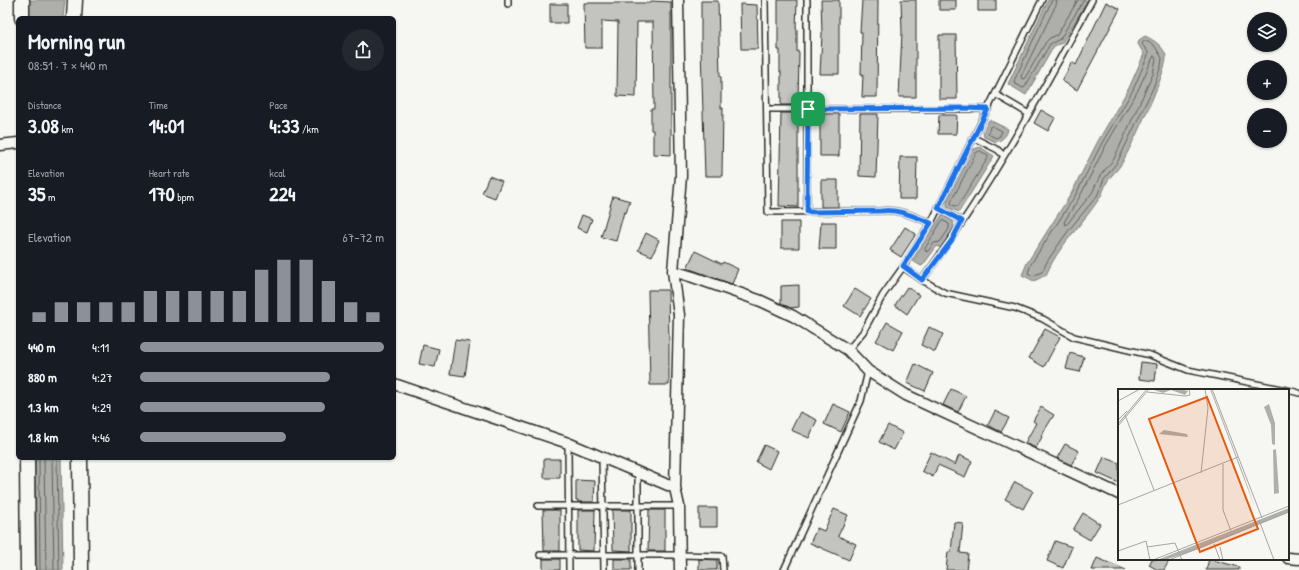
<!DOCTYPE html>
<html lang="en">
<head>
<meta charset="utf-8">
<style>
	body { margin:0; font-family:"Patrick Hand",sans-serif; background:#242831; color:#f1f3f6; height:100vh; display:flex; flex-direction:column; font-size:15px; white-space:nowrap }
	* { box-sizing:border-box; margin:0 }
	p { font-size:13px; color:#9ea1a6 }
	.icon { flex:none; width:22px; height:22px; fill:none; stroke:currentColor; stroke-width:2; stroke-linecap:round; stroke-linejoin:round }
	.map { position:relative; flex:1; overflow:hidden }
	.details { position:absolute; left:16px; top:16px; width:380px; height:444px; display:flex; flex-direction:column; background:#171b24; border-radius:6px; box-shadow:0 1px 3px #0004 }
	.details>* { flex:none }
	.tools { position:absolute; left:1247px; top:12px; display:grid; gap:8px }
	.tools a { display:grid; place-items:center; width:40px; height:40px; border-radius:50%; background:#171b24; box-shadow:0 1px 3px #0004; font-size:20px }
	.pin { position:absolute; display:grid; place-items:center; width:34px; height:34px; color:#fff; margin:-17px; border-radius:8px; box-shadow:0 2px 6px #0006 }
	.round { display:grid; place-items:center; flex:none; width:42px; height:42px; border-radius:21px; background:#242831 }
	.overview { display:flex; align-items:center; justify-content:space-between; height:68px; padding:0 12px }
	h1 { font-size:22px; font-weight:700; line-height:30px }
	.figures { display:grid; grid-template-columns:repeat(3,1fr); gap:6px; height:68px; padding:4px 12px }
	.figures div { display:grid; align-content:center }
	.figures b { font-size:20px; font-weight:700 }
	.figures small { font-size:11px; font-weight:400 }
	.figures p { font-size:11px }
	.chart { height:112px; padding:8px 12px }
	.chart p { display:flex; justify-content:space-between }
	.chart svg { width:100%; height:72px; margin-top:4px; stroke:#8c9099; stroke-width:6 }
	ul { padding:0 12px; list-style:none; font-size:13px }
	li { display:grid; grid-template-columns:64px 48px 1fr; align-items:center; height:30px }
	li i { height:10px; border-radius:5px; background:#8c9099 }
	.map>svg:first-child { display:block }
	.water { fill:#aeaeab; stroke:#7a7a78 }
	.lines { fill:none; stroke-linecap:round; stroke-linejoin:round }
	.shore { stroke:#5f5f5e; stroke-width:1 }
	.building { fill:#c3c3c0; stroke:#2b2b2b }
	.lane-casing { stroke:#2b2b2b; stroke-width:8 }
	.street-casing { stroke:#2b2b2b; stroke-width:13 }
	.secondary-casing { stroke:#2b2b2b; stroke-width:17 }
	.lane { stroke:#f6f6f2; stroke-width:5 }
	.street { stroke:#f6f6f2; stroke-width:10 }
	.secondary { stroke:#f6f6f2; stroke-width:14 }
	.route-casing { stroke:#fff; stroke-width:8 }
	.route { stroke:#1a73e8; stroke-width:5 }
	.inset-road { fill:none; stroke:#a5a5a2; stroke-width:1 }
	.view { fill:#e8590c; fill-opacity:0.15; stroke:#e8590c; stroke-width:2 }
	.inset-edge { fill:none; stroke:#2b2b2b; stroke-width:2 }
</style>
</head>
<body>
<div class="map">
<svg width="1299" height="570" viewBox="0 0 1299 570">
	<rect width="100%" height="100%" fill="#f6f6f2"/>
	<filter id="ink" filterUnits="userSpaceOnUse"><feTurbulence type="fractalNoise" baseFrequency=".025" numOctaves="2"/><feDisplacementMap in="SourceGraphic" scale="8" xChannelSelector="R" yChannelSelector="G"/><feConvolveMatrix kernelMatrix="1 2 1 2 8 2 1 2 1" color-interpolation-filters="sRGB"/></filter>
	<g filter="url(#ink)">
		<!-- water -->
		<path class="water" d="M28,0H65L63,18H28Z
			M1048,0H1088L1062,43L1054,46L1026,95L1008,84Z
			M1145,36C1154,40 1163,46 1166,56C1168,70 1131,147 1122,163C1118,170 1111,175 1107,182C1104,187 1103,194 1099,199C1082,225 1058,246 1046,275L1034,281L1022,275L1027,263L1071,194L1098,141L1129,88L1144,54L1138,44L1139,40Z
			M989,120L1008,129C1007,136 1002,140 996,142L984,137L983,132Z
			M980,147L994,156L959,212L947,207V202L974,149Z
			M942,215L953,221C956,231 946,240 941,248L937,246L923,265L921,266L913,261Z
			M35,458H61L63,570H37Z"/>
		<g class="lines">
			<!-- shore -->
			<path class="shore" d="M1052,0L1014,81V83L1023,88L1025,87L1050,44L1060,39L1084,0
				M1057,0L1056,5L1021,76L1022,79L1025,78L1046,42L1050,38L1057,35L1078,0
				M1146,41L1154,45L1162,58L1161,66L1153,88L1118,161L1104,179L1097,196L1068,231L1048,260L1042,272L1033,276L1028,273L1031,264L1075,196L1102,143L1133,90L1148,55V52L1142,44L1143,42Z
				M1154,56L1156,59L1153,74L1114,159L1100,176L1092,193L1067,224L1065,225L1064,222L1079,198L1106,145L1137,92Z
				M992,126L1002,131L1000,136L996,138L988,134L990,127Z
				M980,151L988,155V158L958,206H956L952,205L951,202L976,153Z
				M942,221H944L949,224V229L940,242L934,243L928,251L926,252L925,249Z
				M39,458L40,570
				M44,458L46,570
				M52,458L54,570
				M57,458L59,570"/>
		</g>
		<!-- building -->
		<path class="building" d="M778,0H797L796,29H797V52H799L798,105H781V72H780V50H778Z
			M821,0H839V74H820L822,34Z
			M862,0H878L877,97H862L863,74H861L862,32H860Z
			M901,0H916V97H899L902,32Z
			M939,0H956V10H939Z
			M978,0H996V11H978Z
			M651,1L671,2V155L653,154V130H651V109H654L653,22H637L636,97L617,96L618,22L602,21V48H585L584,3H651Z
			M701,1H718L720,77H721V108H723L722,176H705L701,49Z
			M1106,2L1120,9L1077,90L1062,81L1072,62L1076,65Z
			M550,4H567V23H550Z
			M740,4L757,5L758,49H741Z
			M939,35H956L957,99H939Z
			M1041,110L1055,118L1048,131L1034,123Z
			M781,113H797L798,115V207L779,206Z
			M820,114H839V156H820Z
			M860,114H878L876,177L859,176Z
			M939,115H957L956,134H938Z
			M900,157H917L916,199H899Z
			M489,176L502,181L495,198L482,193Z
			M821,180H838V207H821Z
			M613,196L630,201L626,213L624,212L616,241L601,237Z
			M582,215L592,219L587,232L577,228Z
			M781,222H799V248H781Z
			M821,222H836V249H819Z
			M905,227L916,234L901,257L890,250Z
			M646,233L659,240L652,256L638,250Z
			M695,251L722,264L723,262L738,269L732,284L687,268Z
			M799,285V307L790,308L781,303V286Z
			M907,287L919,295L907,314L895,305Z
			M855,289L871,299L860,316L844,306Z
			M648,290H668L669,339V385H650Z
			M887,322L903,331L893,350L876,341Z
			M929,327L943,334L935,352L921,345Z
			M1045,329L1060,337L1044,367L1029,358Z
			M455,340L470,342L465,376L450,374Z
			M423,345L439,349L435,367L419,364Z
			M1070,353L1084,357L1080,372L1066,369Z
			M1141,362L1157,364L1155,381L1139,379Z
			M915,364L933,373L925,391L907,383Z
			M951,389L966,396L958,412L943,405Z
			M833,404L850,412L841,432L824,424Z
			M1041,407L1054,415L1041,436L1042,437L1036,448L1025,443L1036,423L1033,421Z
			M995,411L1009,418L1001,432L988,425Z
			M800,412L817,420L809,438L791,430Z
			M888,425L903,433L894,450L879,442Z
			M1065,444L1079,451L1071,465L1057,458Z
			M764,445L777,451L769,469L756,462Z
			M931,452L955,465L959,455L972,461L965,477L938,465L933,477L922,471Z
			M1104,457L1119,463V483L1097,473Z
			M544,459H560V478H544Z
			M576,480L595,481L594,502H578V500H576Z
			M1015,482L1033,491L1023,509L1005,499Z
			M699,508H717V527H699Z
			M834,509L848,515L838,536L856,544L849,560L810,543L817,528L824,531Z
			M543,510H560V551H544Z
			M578,510H595L594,551L578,550Z
			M612,510H631V551L613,550Z
			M649,510H665V551H648Z
			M1083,513L1100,524L1090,540L1073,530Z
			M954,522L963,523L960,553L968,554L966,570H946L948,552H951Z
			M1055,541L1072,547L1063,568L1047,561Z
			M1097,558L1126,570H1092Z
			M543,559H560V570H543Z
			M614,559H631V570H614Z
			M699,559L717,560V570H699Z
			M1152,559H1170L1164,570H1158L1149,565Z
			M1209,559L1239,567V570H1206Z"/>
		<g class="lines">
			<defs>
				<path id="lane" d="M508,0V4
					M765,0L768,212L881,211C897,208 915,217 931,223
					M995,94L1029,114
					M767,109H988
					M974,138L998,150L1004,156
					M938,208L962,221
					M807,212V0
					M903,267L922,280L945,293L1015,308L1043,319L1074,337L1150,355L1188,370L1287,390
					M922,280C987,192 1040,96 1092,0
					M848,350L863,332L883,295L903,267L931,223L1042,0
					M1288,390L1299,393
					M568,443L569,570
					M602,458L604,570
					M638,472V570
					M538,506H679
					M540,555H680L722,556L723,570
					M784,570L861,401L868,371"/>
				<path id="street" d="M678,0L681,176L673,271L679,315L675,488L679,506L680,570
					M0,145L18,143
					M673,271L693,277L761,301L793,316L848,350L868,371L906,395L1119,494
					M394,384L568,443L675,488
					M1288,558L1299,559"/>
				<path id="secondary" d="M22,0V18
					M74,18L75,0
					M27,458L28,570
					M80,458L81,570"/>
			</defs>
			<!-- lane casing -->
			<use href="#lane" class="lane-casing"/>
			<!-- street casing -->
			<use href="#street" class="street-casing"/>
			<!-- secondary casing -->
			<use href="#secondary" class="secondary-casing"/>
			<!-- lane -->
			<use href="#lane" class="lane"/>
			<!-- street -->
			<use href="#street" class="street"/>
			<!-- secondary -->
			<use href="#secondary" class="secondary"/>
		</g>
	</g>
	<g class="lines" filter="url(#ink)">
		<defs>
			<path id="route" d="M964,108L988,109L938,208L962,221L952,240L922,280L903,266L931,223C915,217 897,208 881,211L807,212L808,109Z"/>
		</defs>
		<!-- route casing -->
		<use href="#route" class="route-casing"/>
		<!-- route -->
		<use href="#route" class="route"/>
	</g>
	<!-- overview -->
	<g transform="translate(1118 389)">
		<rect width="171" height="171" fill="#f6f6f2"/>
		<path d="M33,0H63L70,2L67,6L53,1L45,4ZM92,0H93L126,87L137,119ZM151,15L157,34V56L154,55L153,36L146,18ZM46,41L69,45L70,48L41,45ZM158,60L161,104L156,105L155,61ZM171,119V123L81,160L47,171H39Z" fill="#aeaeab"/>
		<path class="inset-road" d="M94,0L144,129M29,3L67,7L72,6L71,0M0,12L22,0M7,26L36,101M0,31L9,22M0,35L29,0M0,37L31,0M105,75V121L113,142M83,84L90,19L87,0M0,116L120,68M141,131L156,171M96,155L102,171M29,158L57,154L64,171M102,158L105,171M0,162L28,152L32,171M35,171L171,117M51,171L171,123"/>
		<path class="view" d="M89,8L140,140L82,163L31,30Z"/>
		<rect width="171" height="171" class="inset-edge"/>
	</g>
</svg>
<div class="tools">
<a><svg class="icon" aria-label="layers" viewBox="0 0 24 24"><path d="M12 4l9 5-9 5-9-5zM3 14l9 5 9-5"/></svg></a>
<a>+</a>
<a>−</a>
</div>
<div class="pin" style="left:808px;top:109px;background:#1e9e55"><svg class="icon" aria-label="arrive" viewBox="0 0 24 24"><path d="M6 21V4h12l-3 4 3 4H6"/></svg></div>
<section class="details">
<div class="overview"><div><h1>Morning run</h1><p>08:51 · 7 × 440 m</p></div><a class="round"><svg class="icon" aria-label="share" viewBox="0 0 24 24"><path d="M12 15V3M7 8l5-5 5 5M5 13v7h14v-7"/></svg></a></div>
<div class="figures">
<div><p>Distance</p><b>3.08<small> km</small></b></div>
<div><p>Time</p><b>14:01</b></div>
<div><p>Pace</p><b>4:33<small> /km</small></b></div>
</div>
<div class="figures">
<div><p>Elevation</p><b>35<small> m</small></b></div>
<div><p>Heart rate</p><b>170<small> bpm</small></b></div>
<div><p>kcal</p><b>224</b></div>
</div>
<div class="chart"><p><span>Elevation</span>67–72 m</p>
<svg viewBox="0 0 160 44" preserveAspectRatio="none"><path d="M5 44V38M15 44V32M25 44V32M35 44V32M45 44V32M55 44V25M65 44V25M75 44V25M85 44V25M95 44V25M105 44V12M115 44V6M125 44V6M135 44V19M145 44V32M155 44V38"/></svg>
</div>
<ul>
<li><b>440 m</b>4:11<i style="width:100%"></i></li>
<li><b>880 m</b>4:27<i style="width:78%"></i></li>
<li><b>1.3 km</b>4:29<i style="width:76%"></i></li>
<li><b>1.8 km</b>4:46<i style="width:60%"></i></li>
</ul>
</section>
</div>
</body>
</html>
